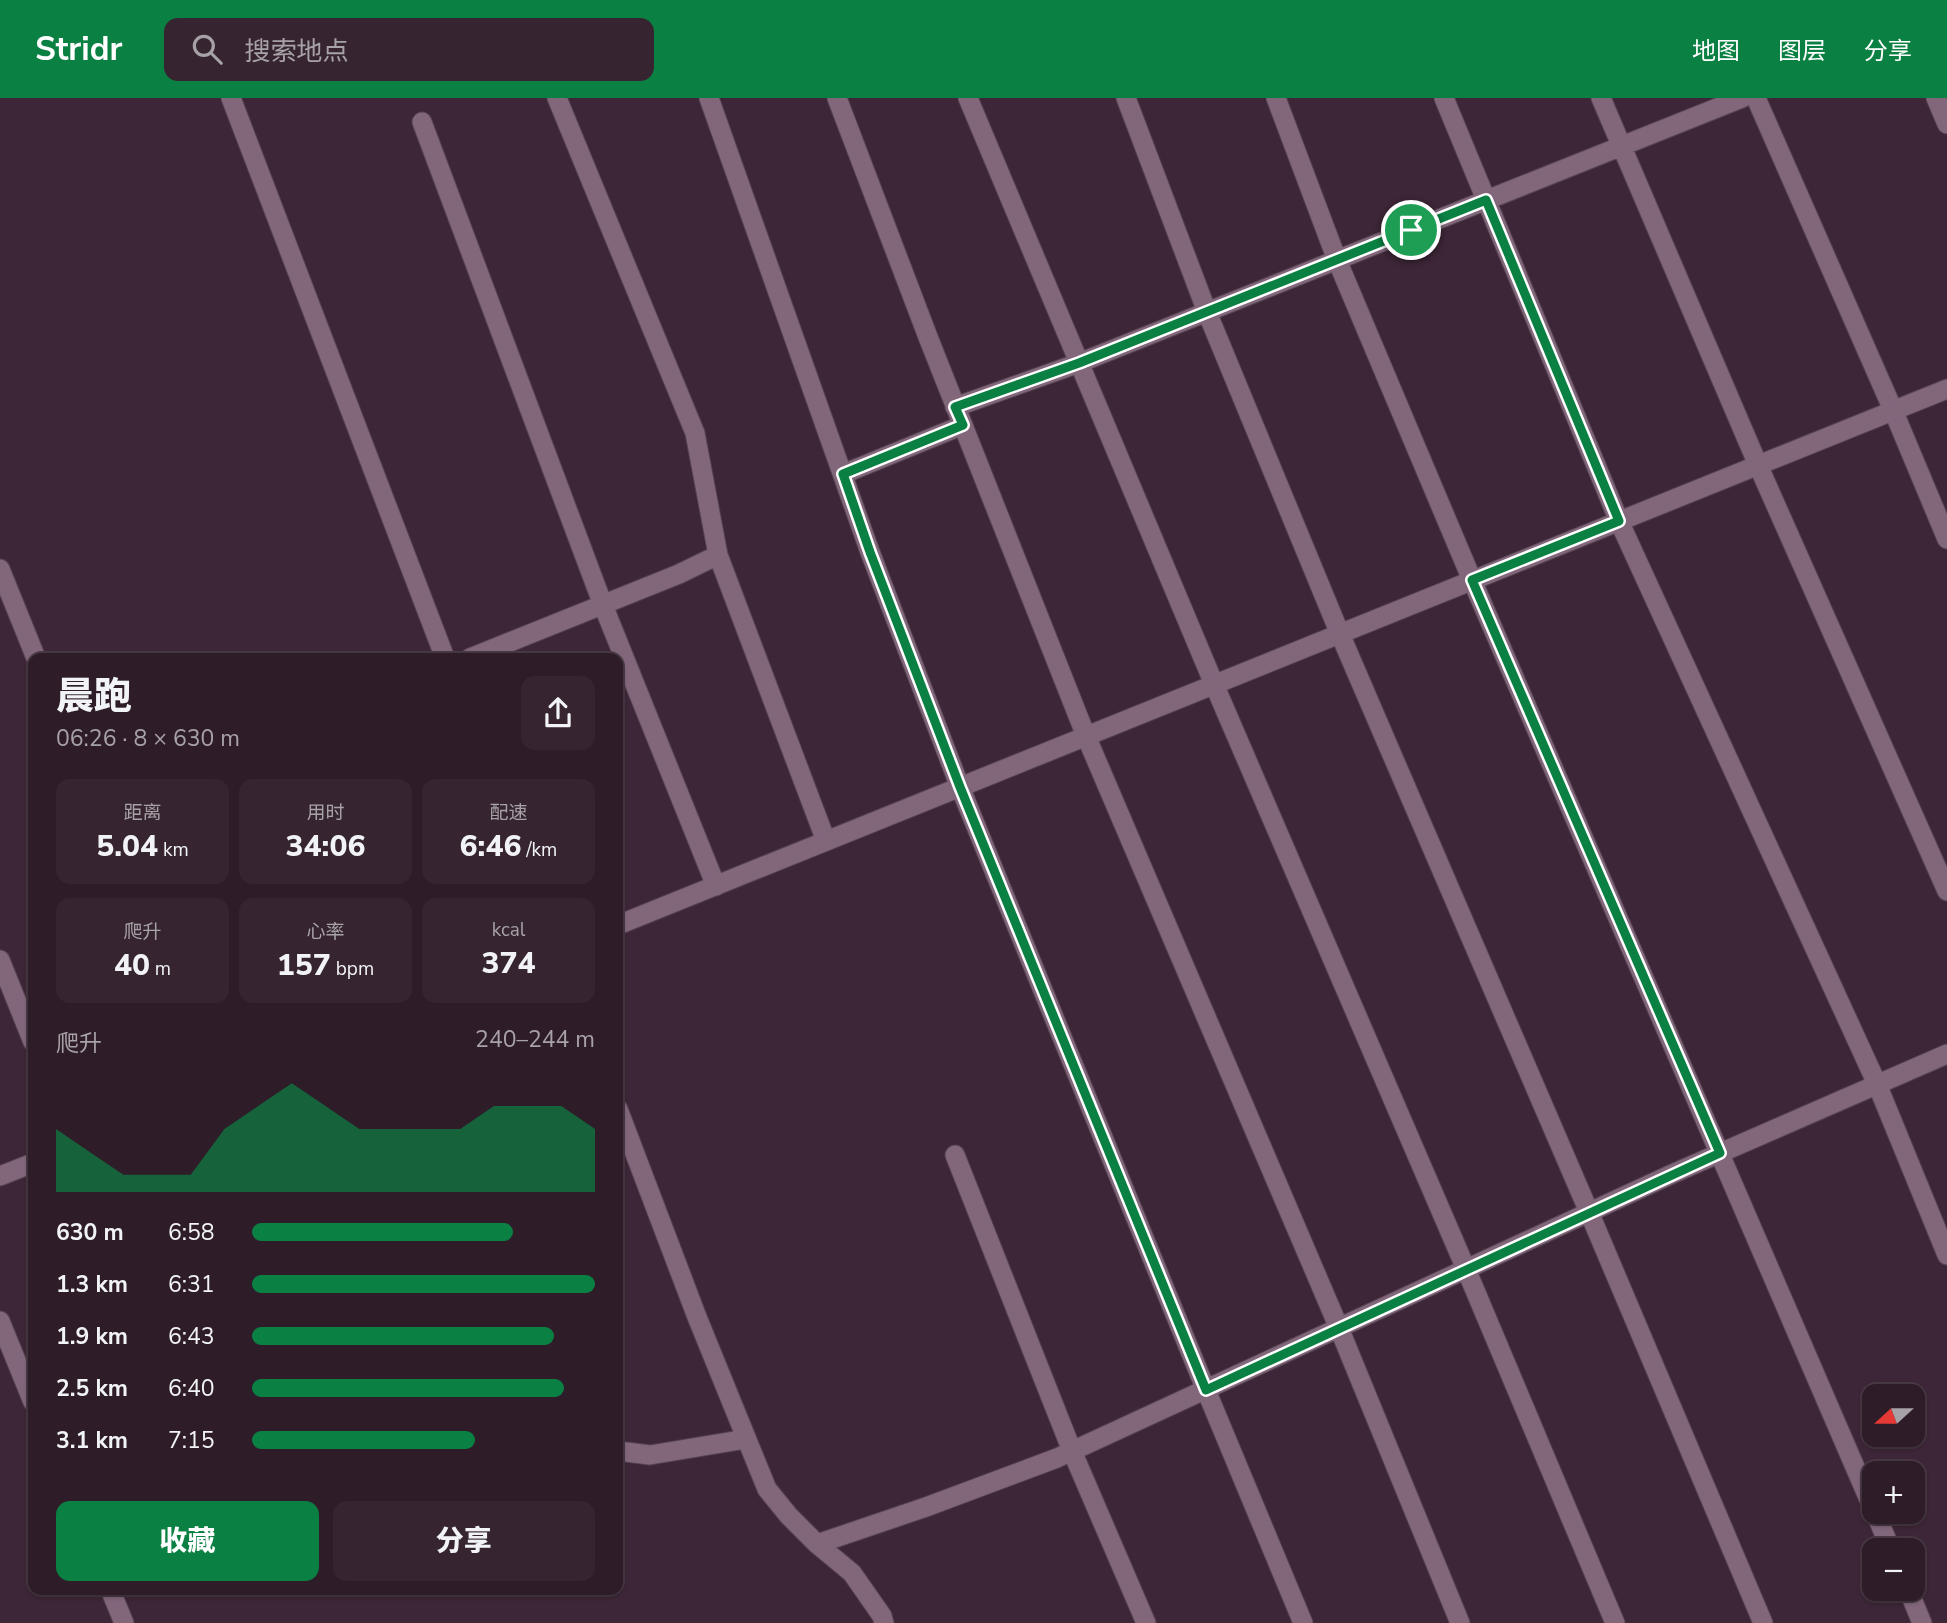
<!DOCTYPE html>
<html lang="zh">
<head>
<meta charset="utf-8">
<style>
	body { margin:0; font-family:"Nunito Sans","Noto Sans SC",sans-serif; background:#362531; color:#f1f3f6; height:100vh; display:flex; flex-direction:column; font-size:26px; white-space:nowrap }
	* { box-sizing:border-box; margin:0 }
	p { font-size:23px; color:#a7a1a8 }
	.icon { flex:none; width:38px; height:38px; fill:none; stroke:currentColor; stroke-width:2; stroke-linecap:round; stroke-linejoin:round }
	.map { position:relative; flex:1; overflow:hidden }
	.details { position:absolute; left:28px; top:555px; width:595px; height:942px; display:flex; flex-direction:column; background:#2e1c29; border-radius:14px; box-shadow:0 2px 5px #0004,0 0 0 2px #493a46 }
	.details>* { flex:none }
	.needle { width:46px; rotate:249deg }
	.controls { position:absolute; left:1862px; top:1286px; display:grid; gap:14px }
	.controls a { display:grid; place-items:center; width:63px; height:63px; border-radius:14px; background:#2e1c29; box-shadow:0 2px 5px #0004,0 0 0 2px #493a46; font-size:35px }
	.pin { position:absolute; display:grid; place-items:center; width:60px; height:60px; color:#fff; margin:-30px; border:4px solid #fff; border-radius:50%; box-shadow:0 2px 7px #0007 }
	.round { display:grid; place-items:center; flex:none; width:74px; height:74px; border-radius:14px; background:#362531 }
	.summary { display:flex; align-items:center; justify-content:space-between; height:119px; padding:0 28px }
	h1 { font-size:38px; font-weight:800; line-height:52px }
	.figures { display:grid; grid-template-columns:repeat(3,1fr); gap:10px; height:119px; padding:7px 28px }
	.figures div { display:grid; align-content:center; border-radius:14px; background:#362531; text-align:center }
	.figures b { font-size:30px; font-weight:800 }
	.figures small { font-size:19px; font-weight:400 }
	.figures p { font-size:19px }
	.chart { height:196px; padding:14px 28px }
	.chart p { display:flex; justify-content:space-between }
	.chart svg { width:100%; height:126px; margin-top:7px; fill:#0b8043; opacity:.7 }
	.cta { display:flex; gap:14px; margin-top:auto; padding:14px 28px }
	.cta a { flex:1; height:80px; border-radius:14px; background:#0b8043; color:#fff; font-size:28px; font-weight:800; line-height:80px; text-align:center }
	.cta a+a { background:#362531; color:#f1f3f6 }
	ul { padding:0 28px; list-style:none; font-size:23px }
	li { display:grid; grid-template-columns:112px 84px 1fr; align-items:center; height:52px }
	li i { height:18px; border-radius:9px; background:#0b8043 }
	header { display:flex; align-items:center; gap:42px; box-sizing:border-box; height:98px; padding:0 35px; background:#0b8043; color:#fff }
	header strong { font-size:33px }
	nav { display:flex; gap:38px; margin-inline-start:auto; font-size:24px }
	.search { width:490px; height:63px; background:#362531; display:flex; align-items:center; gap:18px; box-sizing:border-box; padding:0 24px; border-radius:14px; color:#a7a1a8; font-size:26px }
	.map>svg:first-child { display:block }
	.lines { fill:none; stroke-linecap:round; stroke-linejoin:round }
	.minor-casing { stroke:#564351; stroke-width:21 }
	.tertiary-casing { stroke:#564351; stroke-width:21 }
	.minor { stroke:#82677b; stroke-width:19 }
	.tertiary { stroke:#82677b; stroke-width:19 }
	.route-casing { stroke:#fff; stroke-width:14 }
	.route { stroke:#0b8043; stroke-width:9 }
</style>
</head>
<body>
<header>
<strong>Stridr</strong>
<div class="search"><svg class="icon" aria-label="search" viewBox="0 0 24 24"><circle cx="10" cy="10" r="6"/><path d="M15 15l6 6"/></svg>搜索地点</div>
<nav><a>地图</a><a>图层</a><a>分享</a></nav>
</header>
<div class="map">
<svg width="1947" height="1525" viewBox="0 0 1947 1525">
	<rect width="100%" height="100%" fill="#3d2637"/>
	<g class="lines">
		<defs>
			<path id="minor" d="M231,0L445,560
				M557,0L695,335L718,457L826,743
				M709,0L870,454L960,689L1206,1292L1303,1525
				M837,0L928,239L1086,638L1339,1230L1460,1525
				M968,0L1214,586L1466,1171L1615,1525
				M1126,0L1207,214L1340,536L1589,1114L1763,1525
				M1276,0L1337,162L1472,482L1874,1413
				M1444,0L1619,423L1877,986L1947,1157
				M1601,0L1758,367L1947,793
				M1756,0L1893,312L1947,441
				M1936,0L1947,26
				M422,24L603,507L716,788
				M955,309L1079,265L1742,0
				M843,376L963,327
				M0,471L36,560
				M470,560L679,476L718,457
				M0,862L33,944
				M618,1011L697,1219L767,1391L789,1418L817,1446L852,1475L882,1518L884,1525
				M955,1057L1072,1353L1146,1525
				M0,1223L33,1304
				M618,1353L650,1357L746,1341
				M1875,1414L1891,1452
				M817,1446L926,1409L1057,1360L1672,1076L1947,956
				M110,1491L124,1525
				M1908,1491L1922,1525"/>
			<path id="tertiary" d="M618,827L1947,291
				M0,1078L33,1065"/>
		</defs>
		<!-- minor casing -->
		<use href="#minor" class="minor-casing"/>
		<!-- tertiary casing -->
		<use href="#tertiary" class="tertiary-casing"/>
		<!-- minor -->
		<use href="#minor" class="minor"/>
		<!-- tertiary -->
		<use href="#tertiary" class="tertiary"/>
	</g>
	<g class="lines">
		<defs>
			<path id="route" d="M1486,102L1619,423L1472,482L1720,1055L1206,1292L960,689L870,454L843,376L963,327L955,309L1079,265Z"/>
		</defs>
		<!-- route casing -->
		<use href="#route" class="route-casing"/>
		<!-- route -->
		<use href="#route" class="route"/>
	</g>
</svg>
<div class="controls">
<a><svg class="needle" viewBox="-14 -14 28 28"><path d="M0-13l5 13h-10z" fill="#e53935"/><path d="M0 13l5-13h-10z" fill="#a7a1a8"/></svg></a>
<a>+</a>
<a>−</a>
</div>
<div class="pin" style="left:1411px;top:132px;background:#1e9e55"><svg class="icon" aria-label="arrive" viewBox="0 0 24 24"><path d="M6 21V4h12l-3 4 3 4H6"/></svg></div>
<section class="details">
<div class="summary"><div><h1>晨跑</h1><p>06:26 · 8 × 630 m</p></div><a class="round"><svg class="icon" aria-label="share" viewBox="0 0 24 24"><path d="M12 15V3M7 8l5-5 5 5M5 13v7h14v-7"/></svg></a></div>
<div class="figures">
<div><p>距离</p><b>5.04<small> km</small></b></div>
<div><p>用时</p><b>34:06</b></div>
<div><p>配速</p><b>6:46<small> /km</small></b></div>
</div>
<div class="figures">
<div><p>爬升</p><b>40<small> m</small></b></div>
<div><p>心率</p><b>157<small> bpm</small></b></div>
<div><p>kcal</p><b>374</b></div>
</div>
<div class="chart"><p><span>爬升</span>240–244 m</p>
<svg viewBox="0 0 160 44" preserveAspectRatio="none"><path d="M0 44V22L10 30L20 38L30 38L40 38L50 22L60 14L70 6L80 14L90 22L100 22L110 22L120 22L130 14L140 14L150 14L160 22V44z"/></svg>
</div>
<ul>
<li><b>630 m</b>6:58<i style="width:76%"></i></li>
<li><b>1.3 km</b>6:31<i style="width:100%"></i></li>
<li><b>1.9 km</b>6:43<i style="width:88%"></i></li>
<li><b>2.5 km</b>6:40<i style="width:91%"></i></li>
<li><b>3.1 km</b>7:15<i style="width:65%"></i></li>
</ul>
<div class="cta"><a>收藏</a><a>分享</a></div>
</section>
</div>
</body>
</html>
